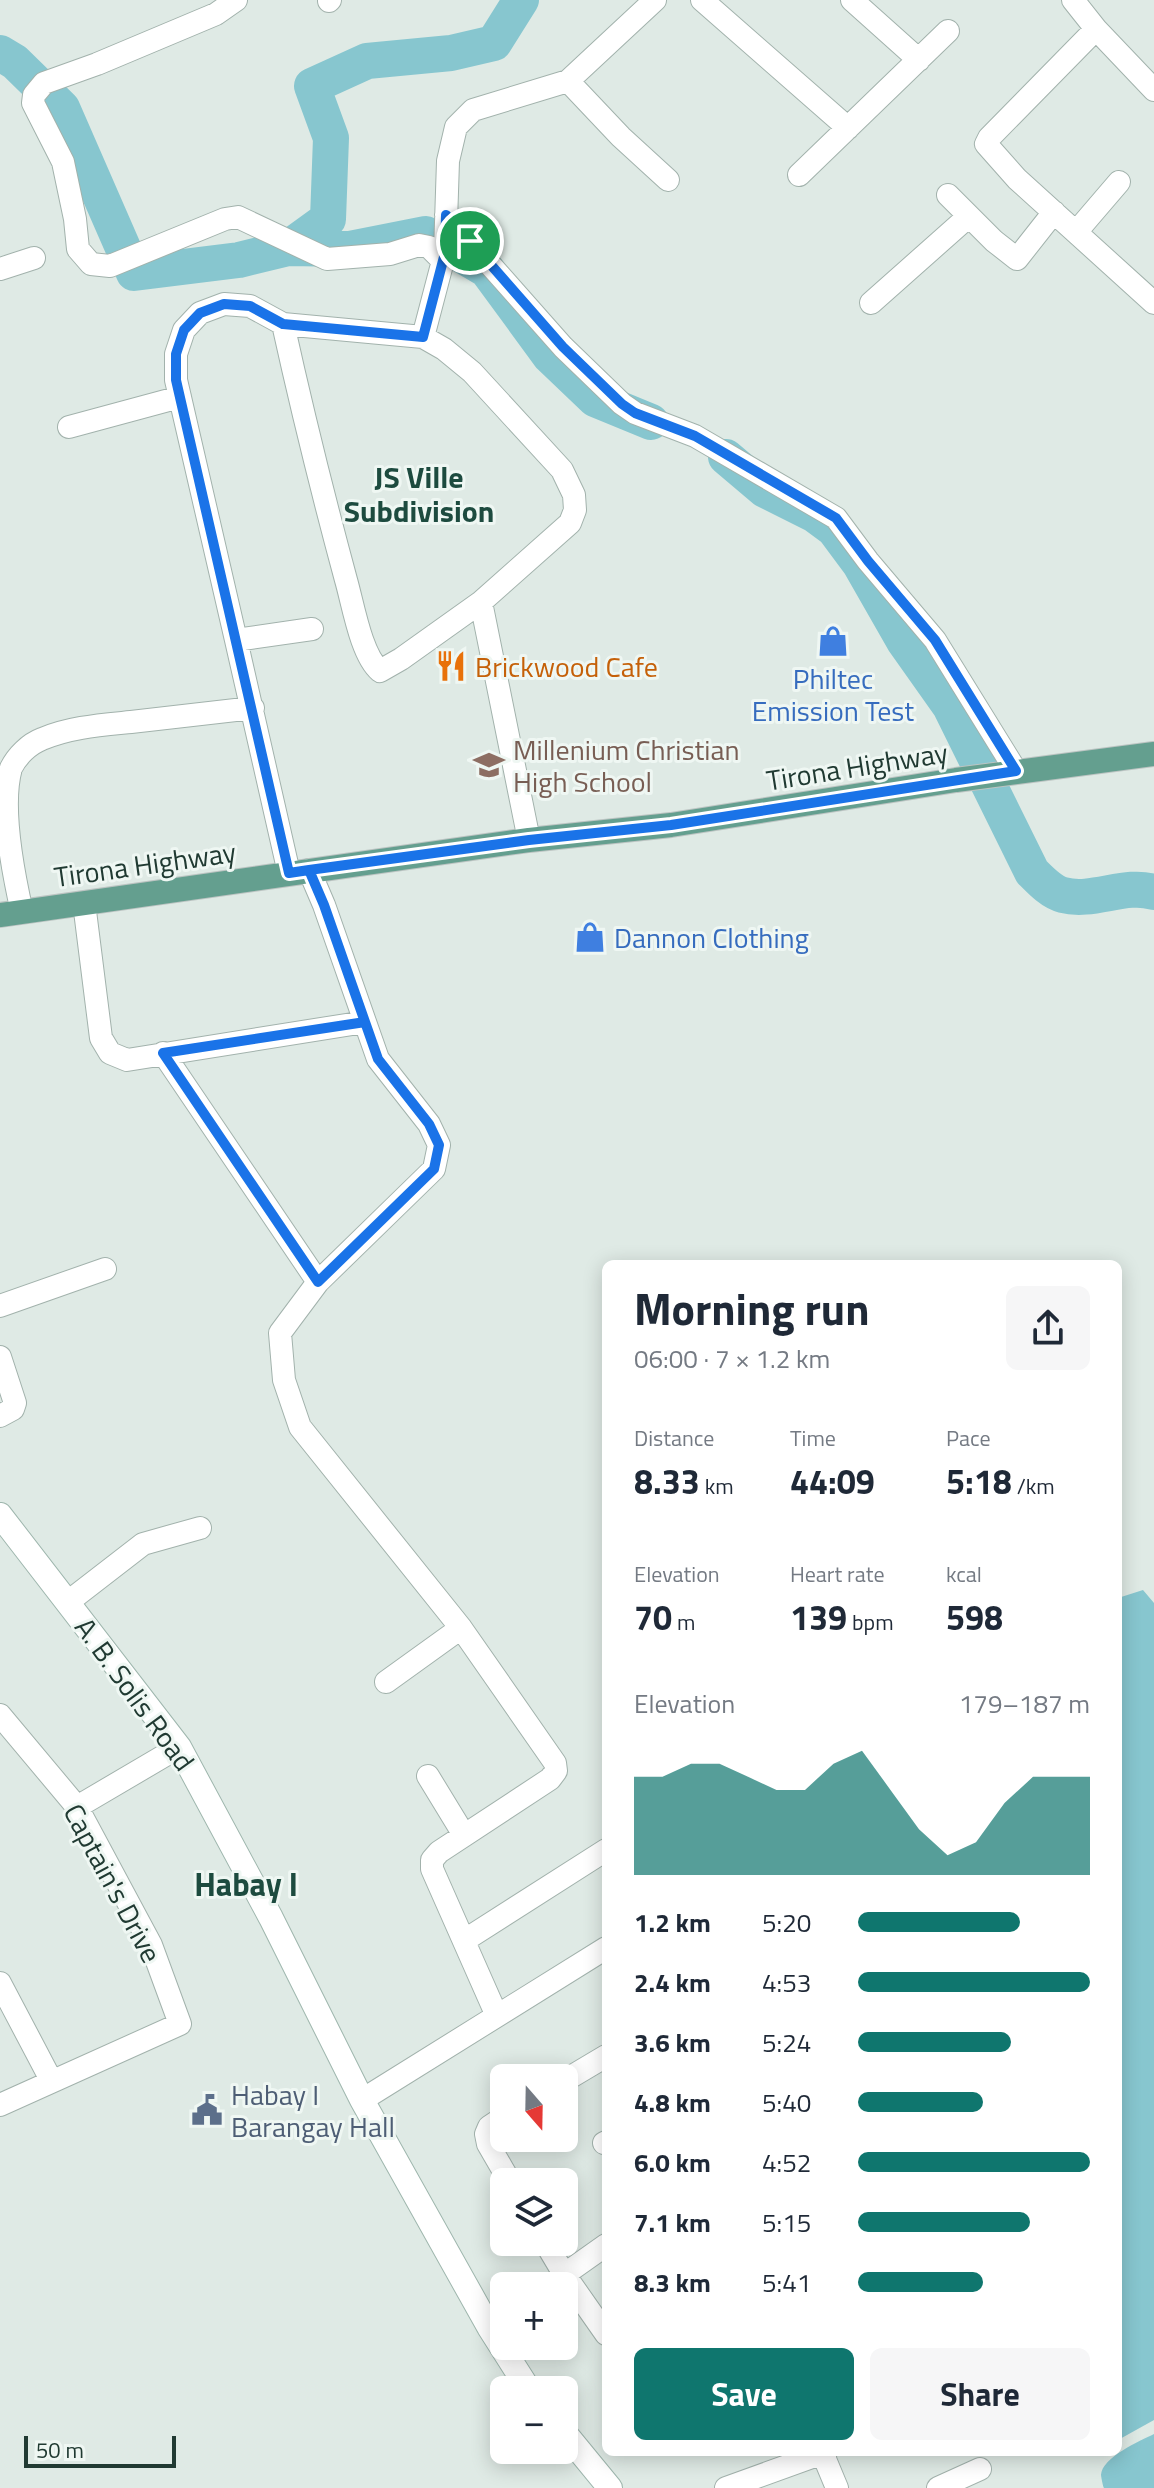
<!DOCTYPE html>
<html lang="en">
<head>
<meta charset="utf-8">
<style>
	body { margin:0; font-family:"Titillium Web",sans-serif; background:#f6f6f7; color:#1f2937; height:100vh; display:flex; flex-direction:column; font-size:30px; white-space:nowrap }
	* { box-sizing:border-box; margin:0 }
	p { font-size:26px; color:#747a83 }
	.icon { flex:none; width:44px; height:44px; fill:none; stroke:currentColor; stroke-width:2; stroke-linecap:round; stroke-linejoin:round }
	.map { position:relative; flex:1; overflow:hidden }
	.details { position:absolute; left:602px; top:1260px; width:520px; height:1196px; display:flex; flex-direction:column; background:#fff; border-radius:12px; box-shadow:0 4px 20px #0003 }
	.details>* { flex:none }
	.needle { width:52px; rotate:160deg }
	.controls { position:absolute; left:490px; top:2064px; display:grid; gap:16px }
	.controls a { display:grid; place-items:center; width:88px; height:88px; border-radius:12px; background:#fff; box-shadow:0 4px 20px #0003; font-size:40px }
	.scale { position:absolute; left:24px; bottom:20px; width:152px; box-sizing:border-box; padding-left:8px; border:4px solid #203a32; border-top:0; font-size:22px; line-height:28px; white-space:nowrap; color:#203a32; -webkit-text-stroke:6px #eff7f3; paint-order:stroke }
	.pin { position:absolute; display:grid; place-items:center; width:68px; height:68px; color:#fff; margin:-34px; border:4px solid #fff; border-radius:50%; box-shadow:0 2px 8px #0007 }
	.round { display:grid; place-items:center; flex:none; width:84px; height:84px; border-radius:12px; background:#f6f6f7 }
	.head { display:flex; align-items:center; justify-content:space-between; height:136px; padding:0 32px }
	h1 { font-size:44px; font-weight:700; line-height:60px }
	.metrics { display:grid; grid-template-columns:repeat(3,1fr); gap:12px; height:136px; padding:8px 32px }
	.metrics div { display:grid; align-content:center }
	.metrics b { font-size:34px; font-weight:700 }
	.metrics small { font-size:22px; font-weight:400 }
	.metrics p { font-size:22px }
	.chart { height:224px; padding:16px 32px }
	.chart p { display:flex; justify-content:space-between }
	.chart svg { width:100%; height:144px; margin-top:8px; fill:#0f766e; opacity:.7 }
	.cta { display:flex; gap:16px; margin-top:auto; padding:16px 32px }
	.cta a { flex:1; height:92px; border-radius:12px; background:#0f766e; color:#fff; font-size:32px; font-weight:700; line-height:92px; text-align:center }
	.cta a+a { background:#f6f6f7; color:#1f2937 }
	ul { padding:0 32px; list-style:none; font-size:26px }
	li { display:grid; grid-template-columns:128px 96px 1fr; align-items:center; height:60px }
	li i { height:20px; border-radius:10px; background:#0f766e }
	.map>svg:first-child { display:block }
	.water { fill:#87c6cf }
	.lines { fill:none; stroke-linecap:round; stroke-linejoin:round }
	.river { stroke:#87c6cf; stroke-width:36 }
	.street-casing { stroke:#a2b2ac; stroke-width:24 }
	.secondary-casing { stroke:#9eb6ad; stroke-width:26 }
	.primary-casing { stroke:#bcc4c2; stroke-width:26 }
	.street { stroke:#fff; stroke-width:22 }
	.secondary { stroke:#fff; stroke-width:24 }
	.primary { stroke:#649f8f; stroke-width:24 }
	.route-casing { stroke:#fff; stroke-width:16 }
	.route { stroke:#1a73e8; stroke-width:10 }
	.labels { text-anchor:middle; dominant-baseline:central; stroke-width:6; stroke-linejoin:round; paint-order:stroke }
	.food-label { font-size:28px; fill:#c56008; stroke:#eff7f3; text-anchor:start }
	.shop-label { font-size:28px; fill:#366cbe; stroke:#eff7f3 }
	.education-label { font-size:28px; fill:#785e54; stroke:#eff7f3; text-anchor:start }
	.street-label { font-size:28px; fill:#203a32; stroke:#eff7f3 }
	.service-label { font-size:28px; fill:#4e5e75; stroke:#eff7f3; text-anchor:start }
	.neighbourhood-label { font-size:30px; font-weight:bold; fill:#1d4b3f; stroke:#eff7f3 }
	.quarter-label { font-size:32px; font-weight:bold; fill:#1d4b3f; stroke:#eff7f3 }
</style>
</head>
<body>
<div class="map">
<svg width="1154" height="2488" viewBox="0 0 1154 2488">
	<rect width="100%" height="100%" fill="#dfeae5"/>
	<!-- water -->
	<path class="water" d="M1143,1590L1154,1603V2420L1118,2440V1598Z
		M1154,2434V2488H1104C1103,2487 1101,2476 1101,2475C1102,2457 1140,2441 1154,2434Z"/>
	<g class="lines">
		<!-- river -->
		<path class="river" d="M521,0L494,43L451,53L367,61L312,86L331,138L328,219L288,248L350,249L426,234L487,270L550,356L595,399L651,422
			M0,53L15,62L62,108L134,273L239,260L288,248
			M726,457L765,490L815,515L834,529L860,564L904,641L950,706L1032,872C1040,880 1051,892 1063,895C1093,903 1125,883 1154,892"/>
		<defs>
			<path id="street" d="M236,0L216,14L97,64L44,83L34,95L33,103L63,162L75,219L78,249L91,264L110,266L225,219L238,217L327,259L390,254L419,245L429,247L443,261
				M702,0L848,128
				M852,0L919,60
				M1073,0L1096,29L1154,90
				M329,1L330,0
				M1096,29L989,138L986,144L1017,179L1154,303
				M568,81L621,137L668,180
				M799,175L948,31
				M948,195L994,241L1017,259L1054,212
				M446,215L563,347L622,404L635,413L695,436L836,518L868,561L935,640L1016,771
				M1077,231L1119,182
				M0,269L34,258
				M871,303L969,216
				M283,324C302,410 323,495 346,580C353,604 361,655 380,671L401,659L481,602L570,523L575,510L574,495L562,470L472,372L444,349L423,337L283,324L250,306L224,304L200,313L184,330L176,354V380L236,640L312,629
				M423,337L445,253L448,161L456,127L473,110L568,81L655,0
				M69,427L180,397
				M481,602L529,840
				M236,640L289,873
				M309,870L324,905L378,1059L429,1124L439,1145L434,1169L318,1282L280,1333L284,1380L300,1427L461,1628L555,1763L556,1771L550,1779L439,1852L432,1860V1869L497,2016
				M84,903L101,1038L110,1053L127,1060L365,1022
				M22,912C13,872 0,807 11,768C17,756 29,744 42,739C70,727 101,725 131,722C172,717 212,713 253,708
				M163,1053L318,1282
				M0,1306L105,1269
				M0,1357L15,1403L13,1409L0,1416
				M68,1602L143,1544L200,1528
				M386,1682L461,1628
				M0,1715L77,1807L151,1945L180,2024L0,2105
				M428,1776L464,1835
				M77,1807L179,1747
				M465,1940L606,1850
				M0,1983L51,2080
				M564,2081L606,2056
				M362,2100L606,1948
				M504,2117L489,2127L486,2134L488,2144L510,2182
				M604,2143L606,2142
				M545,2242L564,2274L606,2334
				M548,2286L606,2245
				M822,2452L837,2488
				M726,2488L826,2452
				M938,2488L980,2469"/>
			<path id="secondary" d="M0,1515L179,1747L271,1918L362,2100L489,2327L529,2390
				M564,2432L610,2488"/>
			<path id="primary" d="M0,915L529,840L671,825L956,780L1154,754"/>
		</defs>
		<!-- street casing -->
		<use href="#street" class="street-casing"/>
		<!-- secondary casing -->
		<use href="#secondary" class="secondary-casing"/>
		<!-- primary casing -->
		<use href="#primary" class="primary-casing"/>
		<!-- street -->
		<use href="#street" class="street"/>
		<!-- secondary -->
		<use href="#secondary" class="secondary"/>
		<!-- primary -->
		<use href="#primary" class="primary"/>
	</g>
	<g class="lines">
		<defs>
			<path id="route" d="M470,241L446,215L445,253L423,337L283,324L250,306L224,304L200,313L184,330L176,354V380L289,873L309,870L324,905L378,1059L429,1124L439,1145L434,1169L318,1282L163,1053L365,1022L324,905L309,870L529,840L671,825L1016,771L935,640L868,561L836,518L695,436L635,413L622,404L563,347L470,241"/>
		</defs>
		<!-- route casing -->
		<use href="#route" class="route-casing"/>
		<!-- route -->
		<use href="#route" class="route"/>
	</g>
	<!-- icons -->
	<defs>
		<symbol id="shop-bare" viewBox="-9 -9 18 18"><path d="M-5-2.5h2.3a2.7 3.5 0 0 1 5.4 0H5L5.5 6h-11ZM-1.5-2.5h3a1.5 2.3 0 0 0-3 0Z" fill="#3f7fe0" stroke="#eff7f3" stroke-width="2.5" paint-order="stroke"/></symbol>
		<symbol id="restaurant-bare" viewBox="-9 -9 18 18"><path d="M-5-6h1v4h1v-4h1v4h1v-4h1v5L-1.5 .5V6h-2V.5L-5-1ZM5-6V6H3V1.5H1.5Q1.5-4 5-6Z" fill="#e8710a" stroke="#eff7f3" stroke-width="2.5" paint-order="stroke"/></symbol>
		<symbol id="school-bare" viewBox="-9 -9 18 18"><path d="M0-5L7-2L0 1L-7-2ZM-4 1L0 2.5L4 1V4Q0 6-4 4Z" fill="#8d6e63" stroke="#eff7f3" stroke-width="2.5" paint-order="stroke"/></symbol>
		<symbol id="civic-bare" viewBox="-9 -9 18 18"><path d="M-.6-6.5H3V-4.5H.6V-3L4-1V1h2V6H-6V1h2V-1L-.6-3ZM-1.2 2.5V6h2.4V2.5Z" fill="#5c6f8a" stroke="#eff7f3" stroke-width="2.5" paint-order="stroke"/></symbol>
	</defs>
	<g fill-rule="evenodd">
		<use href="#shop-bare" x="811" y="619" width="44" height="44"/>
		<use href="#restaurant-bare" x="429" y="644" width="44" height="44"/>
		<use href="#school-bare" x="467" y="743" width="44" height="44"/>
		<use href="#shop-bare" x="568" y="915" width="44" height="44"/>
		<use href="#civic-bare" x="185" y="2088" width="44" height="44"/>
	</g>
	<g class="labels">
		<!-- food labels -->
		<g class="food-label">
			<text x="475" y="666">Brickwood Cafe</text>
		</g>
		<!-- shop labels -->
		<g class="shop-label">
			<text x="833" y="678">Philtec<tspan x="833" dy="32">Emission Test</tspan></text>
			<text x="614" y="937" text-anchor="start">Dannon Clothing</text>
		</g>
		<!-- education labels -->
		<g class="education-label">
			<text x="513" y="749">Millenium Christian<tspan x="513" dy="32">High School</tspan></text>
		</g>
		<!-- street labels -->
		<g class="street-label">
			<text transform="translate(857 766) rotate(-9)">Tirona Highway</text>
			<text transform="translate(145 864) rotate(-8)">Tirona Highway</text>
			<text transform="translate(135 1694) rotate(54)">A. B. Solis Road</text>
			<text transform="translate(113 1883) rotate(62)">Captain's Drive</text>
		</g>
		<!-- service labels -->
		<g class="service-label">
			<text x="231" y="2094">Habay I<tspan x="231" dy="32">Barangay Hall</tspan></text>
		</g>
		<!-- neighbourhood labels -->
		<g class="neighbourhood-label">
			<text x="419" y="477">JS Ville<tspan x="419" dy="34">Subdivision</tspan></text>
		</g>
		<!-- quarter labels -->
		<g class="quarter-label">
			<text x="246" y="1884">Habay I</text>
		</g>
	</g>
</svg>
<div class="controls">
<a><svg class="needle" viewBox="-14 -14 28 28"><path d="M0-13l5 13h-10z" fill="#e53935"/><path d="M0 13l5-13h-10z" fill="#747a83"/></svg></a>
<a><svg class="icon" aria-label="layers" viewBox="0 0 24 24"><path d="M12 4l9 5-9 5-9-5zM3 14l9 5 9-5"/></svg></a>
<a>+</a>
<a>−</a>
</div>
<div class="scale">50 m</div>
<div class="pin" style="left:470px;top:241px;background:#1e9e55"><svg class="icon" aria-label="arrive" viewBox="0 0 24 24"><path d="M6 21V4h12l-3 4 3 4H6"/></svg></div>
<section class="details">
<div class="head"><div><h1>Morning run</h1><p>06:00 · 7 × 1.2 km</p></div><a class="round"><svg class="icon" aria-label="share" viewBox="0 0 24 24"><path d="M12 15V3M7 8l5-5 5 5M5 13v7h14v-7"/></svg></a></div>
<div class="metrics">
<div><p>Distance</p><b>8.33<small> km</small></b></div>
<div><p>Time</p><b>44:09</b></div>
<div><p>Pace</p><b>5:18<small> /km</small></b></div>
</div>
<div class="metrics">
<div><p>Elevation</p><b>70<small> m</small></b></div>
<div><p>Heart rate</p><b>139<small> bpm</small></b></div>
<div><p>kcal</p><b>598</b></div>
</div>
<div class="chart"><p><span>Elevation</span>179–187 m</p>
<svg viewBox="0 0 160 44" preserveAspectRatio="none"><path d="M0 44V14L10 14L20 10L30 10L40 14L50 18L60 18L70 10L80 6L90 18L100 30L110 38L120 34L130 22L140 14L150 14L160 14V44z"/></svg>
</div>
<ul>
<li><b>1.2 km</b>5:20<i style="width:70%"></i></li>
<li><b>2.4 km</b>4:53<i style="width:100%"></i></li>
<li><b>3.6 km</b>5:24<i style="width:66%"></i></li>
<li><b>4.8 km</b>5:40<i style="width:54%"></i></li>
<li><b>6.0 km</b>4:52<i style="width:100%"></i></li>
<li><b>7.1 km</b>5:15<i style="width:74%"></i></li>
<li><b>8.3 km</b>5:41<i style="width:54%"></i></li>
</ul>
<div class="cta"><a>Save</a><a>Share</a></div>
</section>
</div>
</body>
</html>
